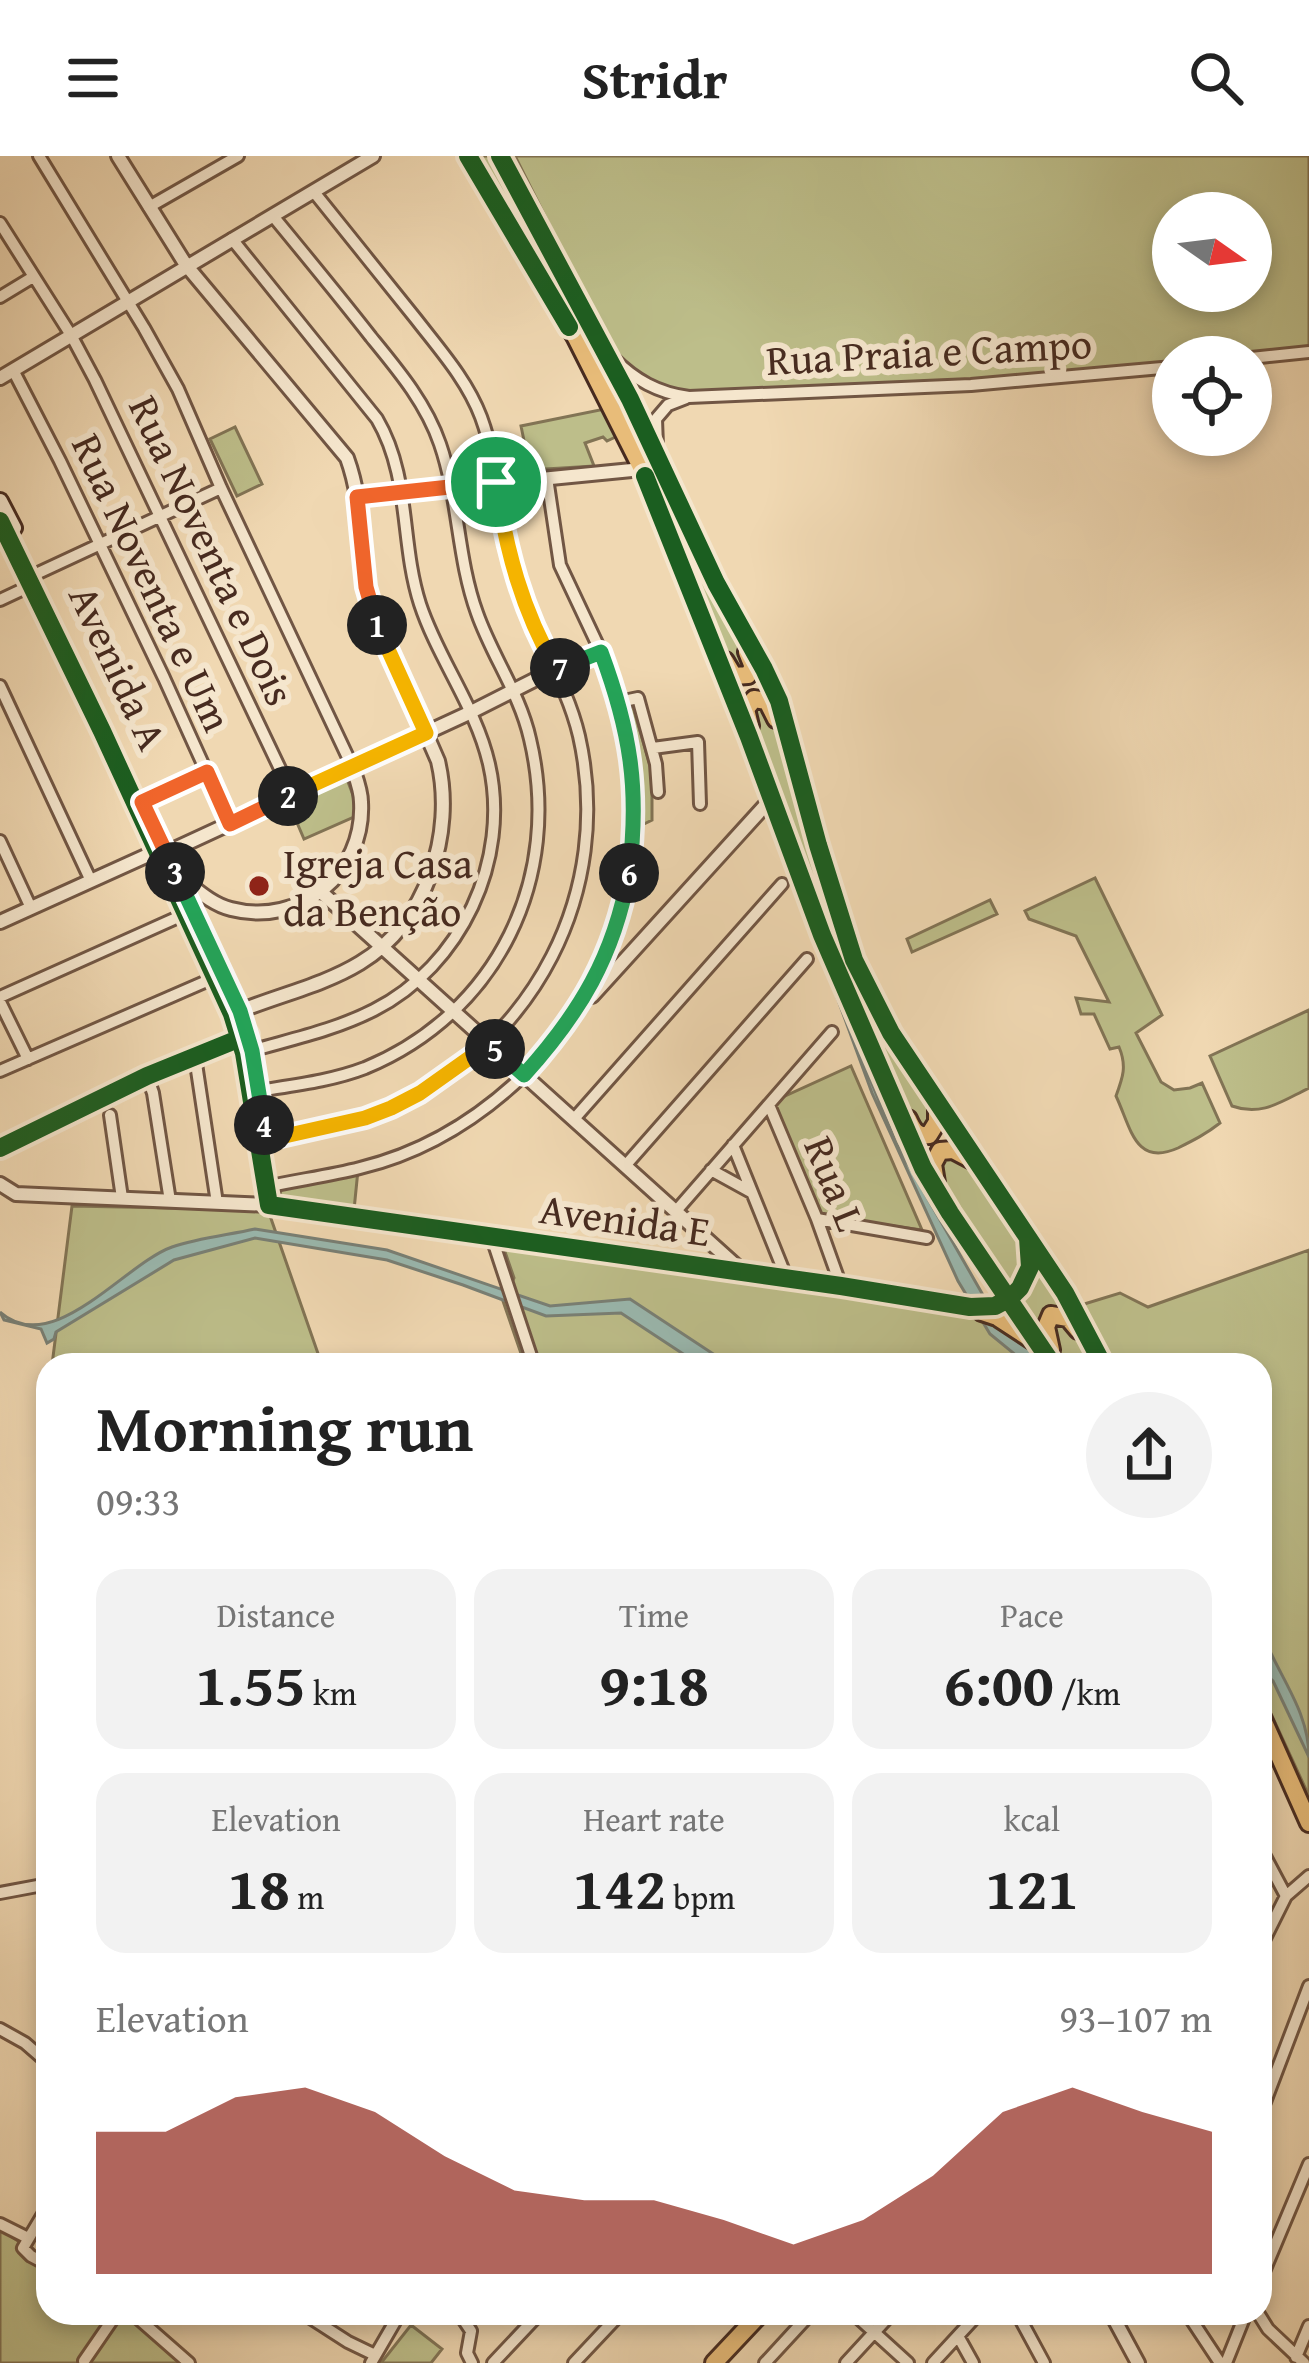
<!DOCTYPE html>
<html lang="en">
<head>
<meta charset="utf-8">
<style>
	body { margin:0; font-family:"Gentium Book Plus",serif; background:#f2f2f2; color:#222; height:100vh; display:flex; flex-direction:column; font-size:45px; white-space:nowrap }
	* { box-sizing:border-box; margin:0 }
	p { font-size:39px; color:#767676 }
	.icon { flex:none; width:66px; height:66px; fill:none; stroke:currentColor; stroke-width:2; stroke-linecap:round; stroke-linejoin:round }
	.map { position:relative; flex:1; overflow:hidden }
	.panel { position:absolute; left:36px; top:1197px; width:1236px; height:972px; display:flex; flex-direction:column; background:#fff; border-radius:36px; box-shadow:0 6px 18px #0003 }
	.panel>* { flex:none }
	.needle { width:78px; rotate:104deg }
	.buttons { position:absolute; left:1152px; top:36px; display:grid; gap:24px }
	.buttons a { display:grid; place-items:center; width:120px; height:120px; border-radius:50%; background:#fff; box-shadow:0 6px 18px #0003; font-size:60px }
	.pin { position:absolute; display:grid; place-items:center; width:102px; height:102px; color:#fff; margin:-51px; border:6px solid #fff; border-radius:50%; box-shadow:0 3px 12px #0007 }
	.km { position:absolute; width:60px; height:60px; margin:-30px; border-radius:50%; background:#222; color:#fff; font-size:33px; line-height:60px; text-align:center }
	.round { display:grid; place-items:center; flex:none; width:126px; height:126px; border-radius:63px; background:#f2f2f2 }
	.head { display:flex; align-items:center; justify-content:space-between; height:204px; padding:0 60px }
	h1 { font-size:66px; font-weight:700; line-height:90px }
	.stats { display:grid; grid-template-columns:repeat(3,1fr); gap:18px; height:204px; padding:12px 60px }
	.stats div { display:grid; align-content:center; border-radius:30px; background:#f2f2f2; text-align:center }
	.stats b { font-size:60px; font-weight:700 }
	.stats small { font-size:33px; font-weight:400 }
	.stats p { font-size:33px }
	.chart { height:336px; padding:24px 60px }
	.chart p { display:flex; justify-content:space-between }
	.chart svg { width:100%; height:216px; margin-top:12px; fill:#8f2418; opacity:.7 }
	header { display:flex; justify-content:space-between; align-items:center; height:156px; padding:0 60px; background:#fff; font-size:54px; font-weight:700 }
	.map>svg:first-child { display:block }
	.green { fill:#bdbe8a; stroke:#827455; stroke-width:3; fill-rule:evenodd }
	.water { fill:#9ab9b0; stroke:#798076; stroke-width:3 }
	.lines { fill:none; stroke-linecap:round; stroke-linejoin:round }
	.minor-casing { stroke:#715644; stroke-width:16 }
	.tertiary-casing { stroke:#715644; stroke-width:18 }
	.secondary-casing { stroke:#472b20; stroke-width:20 }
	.primary-casing { stroke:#472b20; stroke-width:22 }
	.trunk-casing { stroke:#472b20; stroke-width:22 }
	.minor { stroke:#f5e6cd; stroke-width:10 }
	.tertiary { stroke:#f5e6cd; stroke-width:12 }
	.secondary { stroke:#f5e6cd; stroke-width:14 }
	.primary { stroke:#e8bc79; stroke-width:16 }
	.trunk { stroke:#e8bc79; stroke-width:16 }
	.cycleway-casing { stroke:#f5e6cd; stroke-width:26 }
	.cycleway { stroke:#1b5e20; stroke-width:18 }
	.split-1-casing { stroke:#fff; stroke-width:24 }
	.split-2-casing { stroke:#fff; stroke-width:24 }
	.split-3-casing { stroke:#fff; stroke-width:24 }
	.split-4-casing { stroke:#fff; stroke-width:24 }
	.split-5-casing { stroke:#fff; stroke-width:24 }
	.split-6-casing { stroke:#fff; stroke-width:24 }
	.split-7-casing { stroke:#fff; stroke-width:24 }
	.split-8-casing { stroke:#fff; stroke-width:24 }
	.split-1 { stroke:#f0652b; stroke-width:15 }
	.split-2 { stroke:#f5b400; stroke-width:15 }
	.split-3 { stroke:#f0652b; stroke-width:15 }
	.split-4 { stroke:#22a559; stroke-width:15 }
	.split-5 { stroke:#f5b400; stroke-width:15 }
	.split-6 { stroke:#22a559; stroke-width:15 }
	.split-7 { stroke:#22a559; stroke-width:15 }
	.split-8 { stroke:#f5b400; stroke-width:15 }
	.poi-dot { fill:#8f2418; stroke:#f5e6cd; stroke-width:4.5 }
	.labels { text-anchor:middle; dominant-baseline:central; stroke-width:12; stroke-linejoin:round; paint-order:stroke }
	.street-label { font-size:42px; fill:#472b20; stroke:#f5e6cd }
	.poi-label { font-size:42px; fill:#472b20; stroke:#f5e6cd; text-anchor:start }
</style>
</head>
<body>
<header><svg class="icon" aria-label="menu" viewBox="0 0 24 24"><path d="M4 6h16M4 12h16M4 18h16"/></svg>Stridr<svg class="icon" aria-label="search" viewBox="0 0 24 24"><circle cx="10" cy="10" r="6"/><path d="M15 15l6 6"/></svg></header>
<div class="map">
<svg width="1309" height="2207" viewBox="0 0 1309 2207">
	<rect width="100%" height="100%" fill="#f0d8b2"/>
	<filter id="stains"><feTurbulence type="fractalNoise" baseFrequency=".00167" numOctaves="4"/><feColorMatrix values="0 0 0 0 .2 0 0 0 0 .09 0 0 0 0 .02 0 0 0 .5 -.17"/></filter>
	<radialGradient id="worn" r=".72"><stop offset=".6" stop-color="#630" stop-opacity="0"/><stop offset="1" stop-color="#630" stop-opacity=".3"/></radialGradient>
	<!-- green -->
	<path class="green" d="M468,0H499L630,244L754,511L736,523L718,492L624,277L607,285L603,281L585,287L594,310L530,314L521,270L610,252Z
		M515,0H1309V194L1246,201H1173V209L1117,216L692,240L667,237L617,204ZM1173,57H1251V135H1173Z
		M235,271L262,328L237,340L210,283Z
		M755,543L770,550L861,821L935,951L932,979L896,957L750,568Z
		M633,551L652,616V664L644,668L640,667C641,628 638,593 628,555L629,552Z
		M345,618L353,639L356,660L304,683L289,648Z
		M1095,722L1162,859L1136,877L1161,926L1174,934L1190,932L1202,927L1220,967C1206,978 1194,984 1178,992C1135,1011 1131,972 1116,940C1123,921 1127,910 1119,891L1110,893L1094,858H1081L1076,842L1109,846L1076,780L1029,763L1025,755Z
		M990,744L997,758L912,796L907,783Z
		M1309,854V932C1282,945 1262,961 1232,950L1210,900Z
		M851,910L922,1074L820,1060L775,950L783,941Z
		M957,996C989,1028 1007,1056 1027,1097L1011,1137L944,1037L938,1001Z
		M358,1014L354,1054L281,1042L280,1030Z
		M72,1050L268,1054L322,1209H52Z
		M503,1090L623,1106L980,1163L1028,1209H525L503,1145L514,1122Z
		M1309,1094V1640L1260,1534V1209H1109L1081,1149L1120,1137L1148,1151Z
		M1037,1102L1072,1159L1058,1150L1042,1158L1045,1189L1018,1144L1035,1120Z
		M1060,1161L1080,1183L1099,1209H1064L1054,1192L1053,1162Z
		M0,2073L48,2105V2157H123L184,2207H0Z
		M411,2169L442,2193L431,2207H381Z"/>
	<!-- water -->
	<path class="water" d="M769,651L860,898L896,987L999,1167L1031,1195L1038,1209H1028L990,1178L958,1125L872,937L782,691L764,654Z
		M255,1073L387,1094L550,1150L630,1143L730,1209H700L621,1157L546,1160L463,1129L387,1104L255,1082L174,1104L56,1176L54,1183L47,1187L41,1173L4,1164L0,1156C53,1203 124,1108 172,1091C198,1082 228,1079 255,1073Z
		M1260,1472C1276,1517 1309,1553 1309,1601L1273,1525L1260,1513Z"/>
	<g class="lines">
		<defs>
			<path id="minor" d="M39,0L144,172L178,233L221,332L352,610
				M149,51L238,0
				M0,67L71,179L95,224L292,638
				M232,83L377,263C411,321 400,386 420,448C438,503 476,551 489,608C511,704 461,810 374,854C333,875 287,884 244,897
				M0,141L33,121
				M613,202C635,224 658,237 689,241L971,229L1173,211
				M1251,202L1309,196
				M13,214L60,305L164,522L230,668
				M657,290L656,263L668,249L686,242
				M547,322L560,409L601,496
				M0,444L32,429L36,418L221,332
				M0,530L91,725
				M619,546L638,542L656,608L658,636
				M653,592L698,586L700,648
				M142,646L207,616
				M0,685L31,752
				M0,841L194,754
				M0,846L28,903
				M195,901L217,1047
				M0,915L216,821
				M147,920L153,937L170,1045
				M258,935C295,929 331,925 365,912C498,857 563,721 530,583C520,538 492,500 477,457C457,402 459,343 440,288C426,247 398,214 371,181C339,140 306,100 273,60
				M769,949L817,1063L841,1130
				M110,959L122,1042
				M574,963L782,728
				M267,984C309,976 351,969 390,952C535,888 614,735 579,580C567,529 538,487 520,438C500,381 502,318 481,261C467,224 440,194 416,163C382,121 348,78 314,36
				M733,989L787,1123
				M625,1010L807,803
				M711,1014L751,1036
				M266,1031C297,1024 329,1020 360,1012C422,997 478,963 524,919
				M676,1055L832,876
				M817,1063L927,1082
				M491,1079L534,1209
				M1260,1691L1286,1740
				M0,1737L48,1728
				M1260,1792L1286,1740L1309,1720
				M0,1873L25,1887L48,1907
				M1260,1959L1309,1830
				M48,2050L23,2092L31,2100L48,2109
				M0,2068L28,2082
				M1260,2125L1309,2008
				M132,2157L189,2207
				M303,2157L348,2186L375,2199
				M459,2157L471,2175L467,2197L472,2207
				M853,2157L908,2207
				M1017,2157L1044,2207
				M1187,2157L1220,2207
				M1258,2157L1268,2173L1304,2207
				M958,2180L973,2207
				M1296,2201L1309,2170
				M84,2205L117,2157
				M371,2207L400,2157
				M493,2207L540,2157
				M574,2207L621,2157
				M765,2207L811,2157
				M846,2207L892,2157
				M933,2207L979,2157
				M1226,2207L1246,2157"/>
			<path id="tertiary" d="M118,0L186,109L347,302C365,351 360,406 373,456L438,605C455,677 427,767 360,807C324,829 279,839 240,855
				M0,222L373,0
				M357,341L642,313
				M176,718C193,730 210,748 231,753C300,771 365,717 361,646C361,634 356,622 352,610
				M321,736L743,1116
				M0,766L157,695L166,697L469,557L556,513L601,496C613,528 625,560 630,594C643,672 630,760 591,830C573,863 549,891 524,919
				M592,840L771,643
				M0,992L147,920L248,879
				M0,1028L16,1038L269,1049
				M1111,2157L1138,2207"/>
			<path id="secondary" d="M0,345L14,372
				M0,365L102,575L232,858L244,897L269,1049L841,1130L970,1151"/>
			<path id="primary" d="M1260,1557L1309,1667
				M714,2207L761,2157"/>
			<path id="trunk" d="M468,0L576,182L642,313L749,581L822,779L923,1012L950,1057L1053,1209
				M500,0L630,243L716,427L764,513L779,545L818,689L854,804L891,877L1065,1137L1103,1209
				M725,505L734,520L748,519L753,511L747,496
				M750,570L746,553L754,543L767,545L776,563
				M908,963C913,974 917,981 929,979L937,966V948
				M936,1027L933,1008L940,995L953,994L972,1004
				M970,1151C1016,1152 1034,1128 1028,1083
				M982,1156L997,1161L1032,1184
				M1051,1194L1046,1171L1051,1159L1068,1162L1078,1174"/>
		</defs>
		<!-- minor casing -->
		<use href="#minor" class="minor-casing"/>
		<!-- tertiary casing -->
		<use href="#tertiary" class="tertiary-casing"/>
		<!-- secondary casing -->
		<use href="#secondary" class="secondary-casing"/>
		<!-- primary casing -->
		<use href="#primary" class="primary-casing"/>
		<!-- trunk casing -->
		<use href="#trunk" class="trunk-casing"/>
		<!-- minor -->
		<use href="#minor" class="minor"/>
		<!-- tertiary -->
		<use href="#tertiary" class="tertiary"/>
		<!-- secondary -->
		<use href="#secondary" class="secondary"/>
		<!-- primary -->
		<use href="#primary" class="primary"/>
		<!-- trunk -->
		<use href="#trunk" class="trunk"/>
		<defs>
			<path id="cycleway" d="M468,0L569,171
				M500,0L630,243L716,427L764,513L779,545L818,689L854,804L891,877L1065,1137L1103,1209
				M645,320L749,581L822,779L923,1012L950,1057L1053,1209
				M0,365L102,575L232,858L244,897L269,1049L841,1130L970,1151L995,1150L1010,1142L1020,1132L1030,1111L1028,1082
				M0,992L147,920L248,879"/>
		</defs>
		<!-- cycleway casing -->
		<use href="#cycleway" class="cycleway-casing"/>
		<!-- cycleway -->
		<use href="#cycleway" class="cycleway"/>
	</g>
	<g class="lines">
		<defs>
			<path id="split-1" d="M377,469L366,431L357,341L496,326"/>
			<path id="split-2" d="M288,640L426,577L377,469"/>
			<path id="split-3" d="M175,716L142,646L207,616L230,668L288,640"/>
			<path id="split-4" d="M175,716L240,855L252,895L264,969"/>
			<path id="split-5" d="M264,969L267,984L365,962L391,952L420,937L489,888L495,893"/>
			<path id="split-6" d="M495,893L524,919C580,857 614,800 629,717"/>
			<path id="split-7" d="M560,512L601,496C630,574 640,633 629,717"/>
			<path id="split-8" d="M496,326C506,394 522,454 556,513L560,512"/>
		</defs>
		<!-- split-1 casing -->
		<use href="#split-1" class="split-1-casing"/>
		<!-- split-2 casing -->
		<use href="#split-2" class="split-2-casing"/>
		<!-- split-3 casing -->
		<use href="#split-3" class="split-3-casing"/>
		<!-- split-4 casing -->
		<use href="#split-4" class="split-4-casing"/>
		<!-- split-5 casing -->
		<use href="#split-5" class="split-5-casing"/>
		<!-- split-6 casing -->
		<use href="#split-6" class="split-6-casing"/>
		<!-- split-7 casing -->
		<use href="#split-7" class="split-7-casing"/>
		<!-- split-8 casing -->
		<use href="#split-8" class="split-8-casing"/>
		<!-- split-1 -->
		<use href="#split-1" class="split-1"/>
		<!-- split-2 -->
		<use href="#split-2" class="split-2"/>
		<!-- split-3 -->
		<use href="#split-3" class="split-3"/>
		<!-- split-4 -->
		<use href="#split-4" class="split-4"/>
		<!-- split-5 -->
		<use href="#split-5" class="split-5"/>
		<!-- split-6 -->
		<use href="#split-6" class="split-6"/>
		<!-- split-7 -->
		<use href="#split-7" class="split-7"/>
		<!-- split-8 -->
		<use href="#split-8" class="split-8"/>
	</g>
	<!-- markers -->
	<circle class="poi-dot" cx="259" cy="730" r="12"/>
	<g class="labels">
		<!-- street labels -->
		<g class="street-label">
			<text transform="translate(929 195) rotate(-3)">Rua Praia e Campo</text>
			<text transform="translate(213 394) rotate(65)">Rua Noventa e Dois</text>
			<text transform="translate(153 426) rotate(65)">Rua Noventa e Um</text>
			<text transform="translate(119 511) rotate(65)">Avenida A</text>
			<text transform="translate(836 1027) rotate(68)">Rua L</text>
			<text transform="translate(625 1063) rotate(8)">Avenida E</text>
		</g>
		<!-- poi labels -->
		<g class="poi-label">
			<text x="283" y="706">Igreja Casa<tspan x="283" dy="48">da Benção</tspan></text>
		</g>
	</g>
	<rect width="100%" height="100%" filter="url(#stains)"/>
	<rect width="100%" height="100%" fill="url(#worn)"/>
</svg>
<div class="buttons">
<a><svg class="needle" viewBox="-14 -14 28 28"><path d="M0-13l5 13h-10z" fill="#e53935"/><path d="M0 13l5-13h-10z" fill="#767676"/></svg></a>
<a><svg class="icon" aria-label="locate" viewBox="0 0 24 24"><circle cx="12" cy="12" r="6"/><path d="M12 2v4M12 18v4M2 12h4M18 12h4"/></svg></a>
</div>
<div class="pin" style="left:496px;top:326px;background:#1e9e55"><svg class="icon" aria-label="arrive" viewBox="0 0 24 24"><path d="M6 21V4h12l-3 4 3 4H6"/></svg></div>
<b class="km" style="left:377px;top:469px">1</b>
<b class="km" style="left:288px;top:640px">2</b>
<b class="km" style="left:175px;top:716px">3</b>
<b class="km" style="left:264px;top:969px">4</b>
<b class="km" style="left:495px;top:893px">5</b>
<b class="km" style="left:629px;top:717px">6</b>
<b class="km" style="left:560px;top:512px">7</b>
<section class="panel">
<div class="head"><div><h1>Morning run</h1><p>09:33</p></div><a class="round"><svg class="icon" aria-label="share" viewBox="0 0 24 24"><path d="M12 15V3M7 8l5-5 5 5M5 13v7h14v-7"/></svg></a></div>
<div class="stats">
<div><p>Distance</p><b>1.55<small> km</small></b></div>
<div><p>Time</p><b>9:18</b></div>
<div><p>Pace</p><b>6:00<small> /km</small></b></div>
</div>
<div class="stats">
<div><p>Elevation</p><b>18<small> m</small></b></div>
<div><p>Heart rate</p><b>142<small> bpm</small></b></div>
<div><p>kcal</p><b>121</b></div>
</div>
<div class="chart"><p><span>Elevation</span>93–107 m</p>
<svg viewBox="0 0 160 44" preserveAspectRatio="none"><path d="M0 44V15L10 15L20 8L30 6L40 11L50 20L60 27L70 29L80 29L90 33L100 38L110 33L120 24L130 11L140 6L150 11L160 15V44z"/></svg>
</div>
</section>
</div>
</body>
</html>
